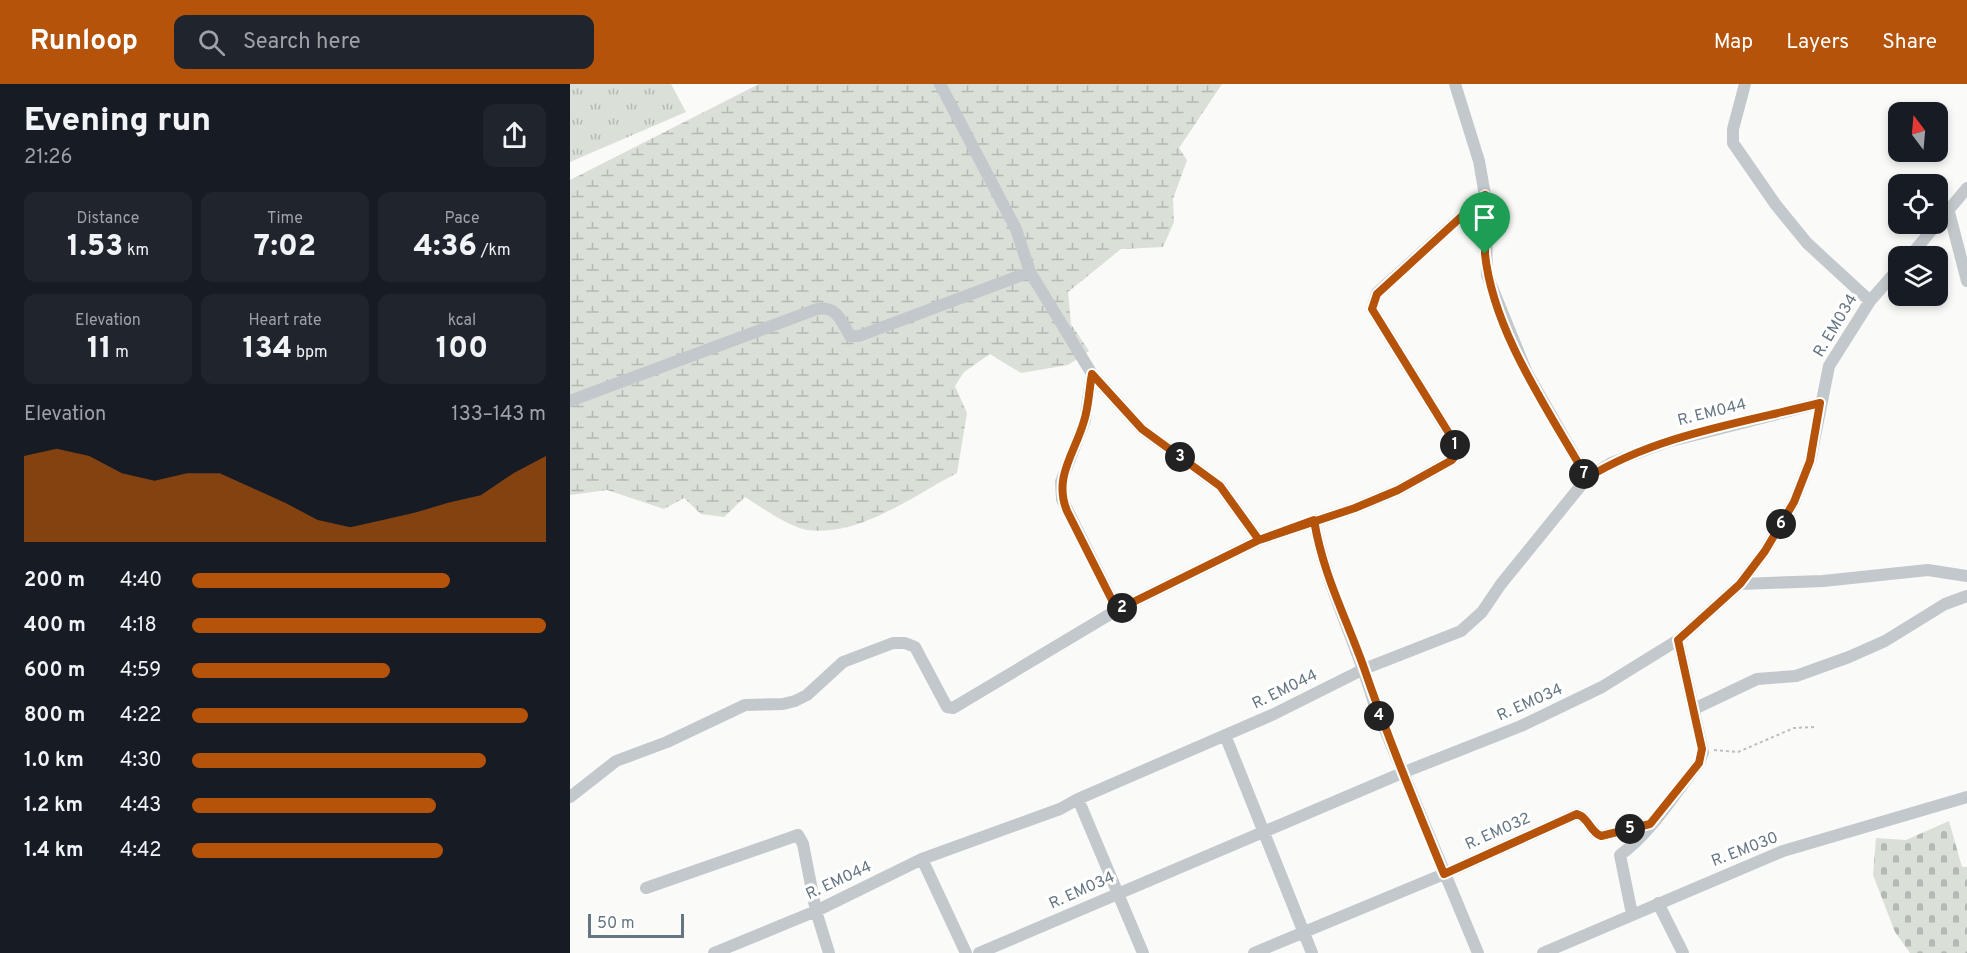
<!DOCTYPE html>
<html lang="en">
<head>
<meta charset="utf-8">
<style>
	body { margin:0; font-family:Overpass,sans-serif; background:#20242c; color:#f1f3f6; height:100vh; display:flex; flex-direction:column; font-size:22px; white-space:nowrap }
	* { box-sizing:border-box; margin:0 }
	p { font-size:20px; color:#9ea1a6 }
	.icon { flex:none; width:33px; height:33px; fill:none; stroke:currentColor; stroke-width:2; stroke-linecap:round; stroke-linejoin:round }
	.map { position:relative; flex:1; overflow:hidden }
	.details { display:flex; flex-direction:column; background:#171b24; width:570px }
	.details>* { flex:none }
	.needle { width:39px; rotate:344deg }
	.tools { position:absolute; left:1318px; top:18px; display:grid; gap:12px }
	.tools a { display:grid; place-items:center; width:60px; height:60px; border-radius:12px; background:#171b24; box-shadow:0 3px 9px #0003; font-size:30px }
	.scale { position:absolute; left:18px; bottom:15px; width:96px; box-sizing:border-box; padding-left:6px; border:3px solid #657683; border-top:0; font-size:16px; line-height:21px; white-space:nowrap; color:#657683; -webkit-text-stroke:4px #fff; paint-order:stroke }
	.pin { position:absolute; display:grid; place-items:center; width:51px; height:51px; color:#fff; margin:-62px -26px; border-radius:50% 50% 50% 0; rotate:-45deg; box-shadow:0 0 6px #0007 }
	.pin .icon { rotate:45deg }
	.km { position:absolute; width:30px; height:30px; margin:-15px; border-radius:50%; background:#222; color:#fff; font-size:16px; line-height:30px; text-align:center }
	.round { display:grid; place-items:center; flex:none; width:63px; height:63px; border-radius:12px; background:#20242c }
	.overview { display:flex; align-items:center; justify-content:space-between; height:102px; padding:0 24px }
	h1 { font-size:33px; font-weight:800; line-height:45px }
	.figures { display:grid; grid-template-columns:repeat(3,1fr); gap:9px; height:102px; padding:6px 24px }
	.figures div { display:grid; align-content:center; border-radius:12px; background:#20242c; text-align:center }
	.figures b { font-size:30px; font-weight:800 }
	.figures small { font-size:16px; font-weight:400 }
	.figures p { font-size:16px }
	.chart { height:168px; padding:12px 24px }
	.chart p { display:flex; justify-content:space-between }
	.chart svg { width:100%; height:108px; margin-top:6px; fill:#b45309; opacity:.7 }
	ul { padding:0 24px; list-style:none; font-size:20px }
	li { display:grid; grid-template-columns:96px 72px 1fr; align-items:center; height:45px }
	li i { height:15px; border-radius:8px; background:#b45309 }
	header { display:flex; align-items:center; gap:36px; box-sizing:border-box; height:84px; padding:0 30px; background:#b45309; color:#fff }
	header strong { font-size:28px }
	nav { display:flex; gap:33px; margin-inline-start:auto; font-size:21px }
	.search { width:420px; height:54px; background:#20242c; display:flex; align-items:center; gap:15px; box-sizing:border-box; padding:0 21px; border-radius:12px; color:#9ea1a6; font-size:22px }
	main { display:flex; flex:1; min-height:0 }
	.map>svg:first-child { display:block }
	.grass { fill:url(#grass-tufts) }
	.wetland { fill:url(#wetland-marsh) }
	.cemetery { fill:url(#cemetery-stones) }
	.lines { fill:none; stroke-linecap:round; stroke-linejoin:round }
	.path { stroke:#bbbfc2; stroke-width:2; stroke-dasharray:3 3; stroke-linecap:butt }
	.minor { stroke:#c3c8cc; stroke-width:12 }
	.route-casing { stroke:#fff; stroke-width:12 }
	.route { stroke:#b45309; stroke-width:8 }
	.labels { text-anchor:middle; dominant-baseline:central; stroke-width:6; stroke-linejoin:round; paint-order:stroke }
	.street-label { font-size:16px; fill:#657683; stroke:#fff }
</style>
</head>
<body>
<header>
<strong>Runloop</strong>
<div class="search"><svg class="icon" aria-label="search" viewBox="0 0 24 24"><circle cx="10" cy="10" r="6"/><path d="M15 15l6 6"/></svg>Search here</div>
<nav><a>Map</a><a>Layers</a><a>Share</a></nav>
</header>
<main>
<section class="details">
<div class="overview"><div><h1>Evening run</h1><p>21:26</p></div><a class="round"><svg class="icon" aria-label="share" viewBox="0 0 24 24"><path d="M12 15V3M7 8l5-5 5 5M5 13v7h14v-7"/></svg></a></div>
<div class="figures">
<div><p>Distance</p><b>1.53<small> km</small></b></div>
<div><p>Time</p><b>7:02</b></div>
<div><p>Pace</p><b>4:36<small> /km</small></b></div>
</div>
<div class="figures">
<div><p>Elevation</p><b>11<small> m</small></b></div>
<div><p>Heart rate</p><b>134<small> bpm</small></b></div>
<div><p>kcal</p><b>100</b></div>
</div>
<div class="chart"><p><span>Elevation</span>133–143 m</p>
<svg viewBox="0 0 160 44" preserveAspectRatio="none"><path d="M0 44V9L10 6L20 9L30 16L40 19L50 16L60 16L70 22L80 28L90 35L100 38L110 35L120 32L130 28L140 25L150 16L160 9V44z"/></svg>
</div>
<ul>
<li><b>200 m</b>4:40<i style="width:73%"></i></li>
<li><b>400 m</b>4:18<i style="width:100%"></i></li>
<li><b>600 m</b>4:59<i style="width:56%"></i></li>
<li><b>800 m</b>4:22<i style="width:95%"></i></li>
<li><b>1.0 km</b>4:30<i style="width:83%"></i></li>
<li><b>1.2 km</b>4:43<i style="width:69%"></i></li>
<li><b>1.4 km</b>4:42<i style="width:71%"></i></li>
</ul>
</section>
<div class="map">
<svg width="1397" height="869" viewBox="0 0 1397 869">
	<defs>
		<pattern id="grass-tufts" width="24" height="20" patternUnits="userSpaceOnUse" patternTransform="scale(1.5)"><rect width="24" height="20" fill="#dadfd7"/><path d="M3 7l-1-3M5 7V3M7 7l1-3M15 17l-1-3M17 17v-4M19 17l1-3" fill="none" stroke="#b4b9b4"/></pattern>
		<pattern id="wetland-marsh" width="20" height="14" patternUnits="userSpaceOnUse" patternTransform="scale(1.5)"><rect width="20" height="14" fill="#dadfd7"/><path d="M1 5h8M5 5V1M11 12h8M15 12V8" fill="none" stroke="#b4b9b4"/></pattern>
		<pattern id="cemetery-stones" width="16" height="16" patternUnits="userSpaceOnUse" patternTransform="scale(1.5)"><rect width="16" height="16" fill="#dadfd7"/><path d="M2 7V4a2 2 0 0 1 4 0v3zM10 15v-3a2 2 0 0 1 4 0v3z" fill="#b4b9b4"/></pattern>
	</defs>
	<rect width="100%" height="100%" fill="#fafaf8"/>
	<!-- grass -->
	<path class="grass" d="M0,0H101L116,28L0,78Z"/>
	<!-- wetland -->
	<path class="wetland" d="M189,0H652L609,64L617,76L603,115L604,138L593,163L551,165L498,208L501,240L519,267L498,281L451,289L420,270L394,288L385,302L397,329L387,389C343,412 289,453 237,446C219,443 191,423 175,413L154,433L131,430L114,414L94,425L37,406L0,411V96Z"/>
	<!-- cemetery -->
	<path class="cemetery" d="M1379,737L1392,783H1397V869H1340L1325,848L1303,791L1306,754L1336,756Z"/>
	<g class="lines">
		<!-- path -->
		<path class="path" d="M1144,666L1168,668L1224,644L1244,643"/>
		<!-- minor -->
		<path class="minor" d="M370,0L446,145L460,188L522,290L572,345L650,402L689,456
			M885,0L909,77L915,111L917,191L957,289L1017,394
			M1175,0L1163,45V59L1206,121L1237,159L1300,217
			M1379,128L1397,197
			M1340,172L1397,104
			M522,290L515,336L491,398L492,415L547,526
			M0,317L247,225C267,222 271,236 280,252H289L460,188
			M744,436C755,500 786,557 804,619L908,869
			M1170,500L1253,497L1358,486L1397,492
			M1124,625L1187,595L1226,592L1279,573L1315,557L1375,520L1397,512
			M655,651L742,869
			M0,713L46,677L97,658L175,621L213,620L225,617L237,611L273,578L323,559H335L345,563L377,623L383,624L547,526L689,456L785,424L828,406L882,376L888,369L885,359L802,225L807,209L915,111
			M508,715L573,869
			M352,775L396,869
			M76,804L228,751L233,760L246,827L259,869
			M1088,819L1113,869
			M1062,830L1050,771C1082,748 1104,710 1129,679L1133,668L1108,556
			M144,869L246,827L352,775L490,725L508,715L704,630L794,585L891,547L912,528L931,500L1017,394L1041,379L1097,358L1250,319
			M409,869L832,689L951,642L1032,603L1108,556L1170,500L1195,467L1224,418L1240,377L1259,282L1300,217L1329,184
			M684,869L874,790L1007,730C1019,734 1020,748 1031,752L1080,740
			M973,869L1213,767L1397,713"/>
	</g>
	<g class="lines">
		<defs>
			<path id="route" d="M915,170V111L807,210L802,225L885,359L888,369L882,376L828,406L785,424L689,456L547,526L497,427C483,393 505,369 514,337C519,322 519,305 522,290L572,345L650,402L689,456L744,436C753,491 776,533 794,584C818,654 846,722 874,790L1007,730C1019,734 1020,748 1031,752L1080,740L1129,679L1132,665L1108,556L1170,500L1195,467L1224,418L1240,377L1250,319C1171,339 1086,351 1017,394C979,327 923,248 915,170"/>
		</defs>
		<!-- route casing -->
		<use href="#route" class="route-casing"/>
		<!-- route -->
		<use href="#route" class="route"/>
	</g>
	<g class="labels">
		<!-- street labels -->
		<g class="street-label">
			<text transform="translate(1266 242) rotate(-59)">R. EM034</text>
			<text transform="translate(1142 329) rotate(-14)">R. EM044</text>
			<text transform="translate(715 606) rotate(-26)">R. EM044</text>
			<text transform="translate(960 619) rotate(-24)">R. EM034</text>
			<text transform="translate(928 748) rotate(-24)">R. EM032</text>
			<text transform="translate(1175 766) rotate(-21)">R. EM030</text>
			<text transform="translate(269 797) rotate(-25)">R. EM044</text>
			<text transform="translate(512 807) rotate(-24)">R. EM034</text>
		</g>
	</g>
</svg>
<div class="tools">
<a><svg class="needle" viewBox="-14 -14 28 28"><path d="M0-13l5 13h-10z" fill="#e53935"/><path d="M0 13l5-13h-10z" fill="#9ea1a6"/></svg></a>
<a><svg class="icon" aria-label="locate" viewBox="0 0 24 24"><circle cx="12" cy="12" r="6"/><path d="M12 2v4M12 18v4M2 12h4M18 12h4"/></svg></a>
<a><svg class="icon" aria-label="layers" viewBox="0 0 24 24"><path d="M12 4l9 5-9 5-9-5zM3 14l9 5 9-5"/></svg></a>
</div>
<div class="scale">50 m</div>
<div class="pin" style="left:915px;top:170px;background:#1e9e55"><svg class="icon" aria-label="arrive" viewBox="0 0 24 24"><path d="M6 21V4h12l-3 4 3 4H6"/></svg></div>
<b class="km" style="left:885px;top:361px">1</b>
<b class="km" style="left:552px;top:524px">2</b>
<b class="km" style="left:610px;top:373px">3</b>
<b class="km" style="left:809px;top:632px">4</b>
<b class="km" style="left:1060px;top:745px">5</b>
<b class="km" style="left:1211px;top:440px">6</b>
<b class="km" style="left:1014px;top:390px">7</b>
</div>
</main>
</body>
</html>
